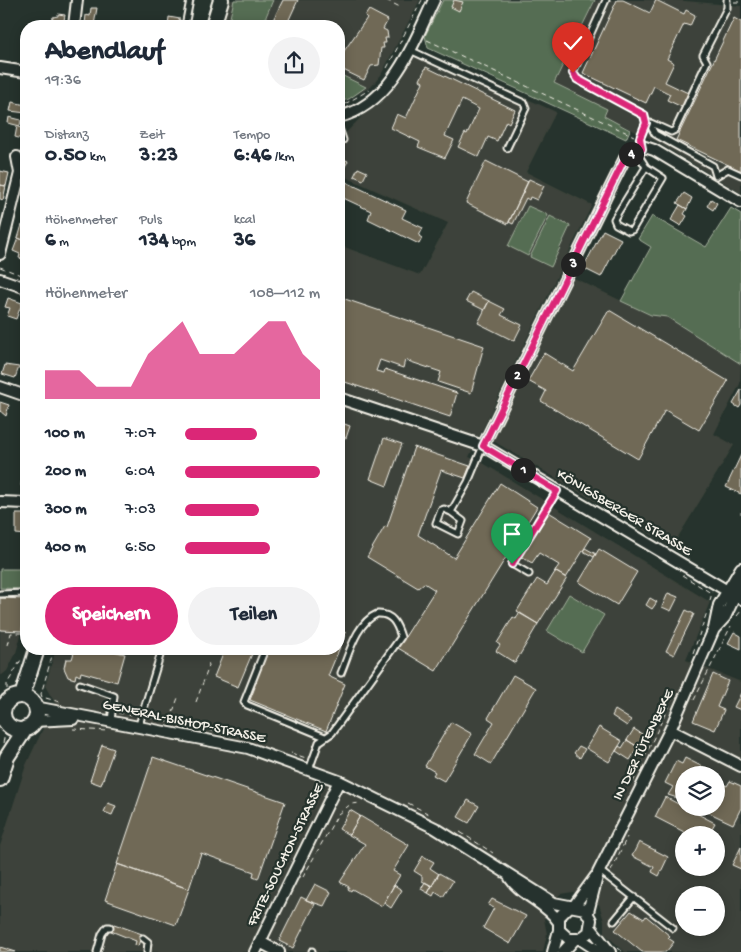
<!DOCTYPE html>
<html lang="de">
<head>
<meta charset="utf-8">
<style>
	body { margin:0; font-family:"Gochi Hand",sans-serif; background:#f2f2f3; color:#1f2937; height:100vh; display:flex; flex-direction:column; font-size:19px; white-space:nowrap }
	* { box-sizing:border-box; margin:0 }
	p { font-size:16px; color:#747a83 }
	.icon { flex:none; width:28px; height:28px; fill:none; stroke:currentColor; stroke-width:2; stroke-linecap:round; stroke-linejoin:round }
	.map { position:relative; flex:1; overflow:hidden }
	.details { position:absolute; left:20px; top:20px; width:325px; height:635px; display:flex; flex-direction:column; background:#fff; border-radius:20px; box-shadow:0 2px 12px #0003 }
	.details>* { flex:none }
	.controls { position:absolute; left:675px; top:766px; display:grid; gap:10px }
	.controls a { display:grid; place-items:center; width:50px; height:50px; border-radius:50%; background:#fff; box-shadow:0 2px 12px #0003; font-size:25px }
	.pin { position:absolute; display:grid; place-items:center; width:42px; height:42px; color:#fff; margin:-51px -21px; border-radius:50% 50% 50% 0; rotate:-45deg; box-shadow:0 0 5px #0007 }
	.pin .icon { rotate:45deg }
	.km { position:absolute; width:25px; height:25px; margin:-12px; border-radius:50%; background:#222; color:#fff; font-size:14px; line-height:25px; text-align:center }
	.round { display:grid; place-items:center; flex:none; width:52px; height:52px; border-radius:26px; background:#f2f2f3 }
	.head { display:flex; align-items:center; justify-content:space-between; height:85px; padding:0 25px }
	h1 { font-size:28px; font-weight:800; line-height:38px }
	.stats { display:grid; grid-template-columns:repeat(3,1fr); gap:8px; height:85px; padding:5px 25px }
	.stats div { display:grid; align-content:center }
	.stats b { font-size:21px; font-weight:800 }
	.stats small { font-size:14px; font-weight:400 }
	.stats p { font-size:14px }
	.chart { height:140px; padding:10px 25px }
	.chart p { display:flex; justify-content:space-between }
	.chart svg { width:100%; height:90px; margin-top:5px; fill:#db2777; opacity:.7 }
	.primary-button { display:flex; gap:10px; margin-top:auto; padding:10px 25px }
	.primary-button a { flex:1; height:58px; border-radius:30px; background:#db2777; color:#fff; font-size:20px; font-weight:800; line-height:58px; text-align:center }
	.primary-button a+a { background:#f2f2f3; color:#1f2937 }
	ul { padding:0 25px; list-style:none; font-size:16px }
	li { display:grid; grid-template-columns:80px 60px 1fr; align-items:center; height:38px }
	li i { height:12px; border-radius:6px; background:#db2777 }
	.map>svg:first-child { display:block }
	.built { fill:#3c433a; fill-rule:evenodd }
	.green { fill:#546d52; stroke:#a4af9d }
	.building { fill:#6f6957; stroke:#f4f1e8 }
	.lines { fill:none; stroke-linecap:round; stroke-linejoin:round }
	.lane-casing { stroke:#f4f1e8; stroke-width:9 }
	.street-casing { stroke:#f4f1e8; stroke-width:14 }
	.secondary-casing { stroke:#f4f1e8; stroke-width:18 }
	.path { stroke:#f4f1e8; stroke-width:1; stroke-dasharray:5 4; stroke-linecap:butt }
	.lane { stroke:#26332d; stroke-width:5 }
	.street { stroke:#26332d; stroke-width:10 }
	.secondary { stroke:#26332d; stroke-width:14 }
	.route-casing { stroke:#fff; stroke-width:10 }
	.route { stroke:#db2777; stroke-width:6 }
	.labels { text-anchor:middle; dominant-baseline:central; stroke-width:4.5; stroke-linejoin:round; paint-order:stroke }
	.street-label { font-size:15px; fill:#f4f1e8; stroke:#26332d }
</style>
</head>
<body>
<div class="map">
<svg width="741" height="952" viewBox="0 0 741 952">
	<rect width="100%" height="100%" fill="#26332d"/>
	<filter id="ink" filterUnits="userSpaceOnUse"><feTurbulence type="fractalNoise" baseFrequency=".02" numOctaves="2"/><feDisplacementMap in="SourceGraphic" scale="10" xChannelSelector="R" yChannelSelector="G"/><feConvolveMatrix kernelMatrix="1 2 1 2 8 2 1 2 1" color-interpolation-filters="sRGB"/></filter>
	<g filter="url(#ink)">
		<!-- built -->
		<path class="built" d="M226,0H420L381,75L371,87L339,104V26H218Z
			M595,0H674L741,6V193L655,141L603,116L606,109L554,83Z
			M426,53L556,112L526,172L592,205L469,457L483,463L710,602L686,660L741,682V952H625L604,933V921L599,904L573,892L560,894L544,919L547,934L543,952H0V846L26,765L55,703L45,686L56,649H339V245L420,275L448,223L339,174V140L363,115L379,104L399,83L415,54ZM684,775H716V808H684ZM684,835H716V868H684ZM684,895H716V928H684Z
			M574,278L651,315L667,317L741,364L740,384L714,434L734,445L672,547L493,441Z
			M0,588L26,589V618L16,653L7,671L2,675H0Z"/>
		<!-- green -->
		<path class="green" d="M234,0H273L262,26H228Z
			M443,0H595L554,83L607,109L604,116L630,130L626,139L428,48L425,36Z
			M339,74L366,87L349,99L339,102Z
			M528,206L548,215L528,256L508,246Z
			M731,208L741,214V364L667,317L651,315L621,301L651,247L638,239L652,216L706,247Z
			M550,216L570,226L551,267L530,257Z
			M0,569H26V589L0,588Z
			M569,594L604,615L582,652L547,631Z"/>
		<!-- building -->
		<path class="building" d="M283,0H298L286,26H270Z
			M454,0L463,2L459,11L451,7Z
			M617,0H623L650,13L656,0L684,14L686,10L695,15L690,26L684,24L667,59L674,63L665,82L688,93L682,107L667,100L670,94L654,86L646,103L583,73Z
			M91,8H97L94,25L85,24L86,15L90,16Z
			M369,10L388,20L383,29L387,31L388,38H385L386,43H383L384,48H381L379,65L371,66L364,80L339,68V53L342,54L367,18L365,16Z
			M58,14L65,15L63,26H51L53,17L58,16Z
			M169,17L180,19L178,26H168Z
			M734,18L741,22V171L676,140Z
			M426,67L515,110L509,123L506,121L497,141L488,137L479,157L458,147L465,133L467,134L479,109L462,100L445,136L454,140L445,158L418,147L420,142L391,128L397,114L406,118L423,82L420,80Z
			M12,102L26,105V113L10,111Z
			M9,117L21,120L20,126L8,123Z
			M17,126L26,130V140L15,137Z
			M339,157L348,161L341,174L339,173Z
			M486,161L528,182L508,224L466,203Z
			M358,168L367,172L363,180L354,176Z
			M0,171L9,173L6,186L0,185Z
			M529,179L544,186L537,200L530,197L529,200L526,198L513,224L509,222Z
			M346,182L406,210L402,218L423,228L419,236L422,238L419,244L368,219L371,211L339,196Z
			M0,185L6,186L3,200L0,199Z
			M684,193L692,198L687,209L677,203Z
			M711,199L717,203L713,210L707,206Z
			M680,205L687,209L684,214L687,216L681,226L671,220Z
			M22,225L26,226V241L18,238Z
			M603,230L621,239L601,277L583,268Z
			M18,238L26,241V260L19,258L20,254L13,251Z
			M471,292L489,301L484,310L466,301Z
			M339,297L484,346L471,393L438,382L441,372L405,360L403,368L380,360L376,371L384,373L385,369L457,393L450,417L339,380Z
			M8,298L22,303L16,319L7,316L10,308L5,307Z
			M489,301L505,309L501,315L522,325L514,341L478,323Z
			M609,310L728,381L699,430L665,410L638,459L541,401L546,391L528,381L544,353L573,371Z
			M5,365L19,367L15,378L2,374Z
			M741,390V405L739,408L733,404Z
			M0,402L9,405L6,416L0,411Z
			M339,422L350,426L346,438L339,436Z
			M384,438L402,444L387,486L370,479Z
			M414,447L470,466L465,478L441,470L418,535L454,558L500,483L537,507L436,671L398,648L435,590L424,583L418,588L367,557L385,526L387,527Z
			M741,455V494L726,487Z
			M22,475H26V486H21Z
			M547,511L591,538L566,578L555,571L559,565L539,553L532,563L520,556Z
			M16,514H26V535L16,534Z
			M585,548L596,554L594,557L583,551Z
			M599,549L637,572L617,605L579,582Z
			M554,571L567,578L538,624L517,611L537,579L547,585L555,572Z
			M668,593L678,597L671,611L662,607Z
			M0,598L26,599V616L25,620H23L22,631L0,630Z
			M650,598L657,602L652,609L646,605Z
			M686,610L694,614L674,655L666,651Z
			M519,613L538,624L515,663L496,651L500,645L497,643L513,617L516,619Z
			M339,630L346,633L339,647Z
			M734,632L741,636V649L728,643Z
			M339,647H340L328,676L345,684L326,731L250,700L255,687L253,686L269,649H339Z
			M75,649H105L125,654L117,682L81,672L80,676L76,674L75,679L68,677L64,668L66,659H72Z
			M225,649H254L238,687L214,677Z
			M713,674L728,681L717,707L724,710L715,730L693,721Z
			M513,675L536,688L491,764L475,754L494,722L488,718Z
			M741,693V710L734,707Z
			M615,710L631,720L627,726L612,716Z
			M451,722L472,734L444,781L433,775L435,772L425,766Z
			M599,727L622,741L609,762L586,748Z
			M634,729L645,736L638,747L627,740Z
			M627,740L638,747L630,760L616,751L619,746L622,748Z
			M102,745L114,749L101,785L90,781Z
			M579,746L585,749L580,758L574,753Z
			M153,757L285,802L258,879L253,877L254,872L201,853L189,889L117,864Z
			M685,758L705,768L703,774L705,775H684V800L668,795L673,787L665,783L676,761L682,764Z
			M716,781L727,786L730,781L741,786V808L733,824L699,808H716Z
			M665,797L715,823L708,835H690L655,817Z
			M468,800L479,806L469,823L458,817Z
			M108,803L116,806L112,815L104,812Z
			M350,810L360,816L349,835L339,829Z
			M360,816L409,845L393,871L400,875L382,906L352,889L351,891L348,889L349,887L340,882L365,844L349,835Z
			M639,842L668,857L659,876L652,872L654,867L632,856Z
			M741,847V869L732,865Z
			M423,856L434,862L430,868L439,874L432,886L422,881V876L414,871Z
			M117,864L189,889L176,925L105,900Z
			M439,873L453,881L443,897L435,892L433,896L428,893Z
			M425,882L432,886L428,893L421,889Z
			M315,884L331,892L324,906L306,900Z
			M394,885L402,890L391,908L384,903Z
			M301,897L315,904L293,948L279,941Z
			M492,899L526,916L510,944L483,928L494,908L488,905Z
			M631,911L644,919L646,916L670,936L668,938L674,942L666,952H642L615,930Z
			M114,924L142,934L138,946L135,945L136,941L111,931Z
			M0,947L16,952H0Z"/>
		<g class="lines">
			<defs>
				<path id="lane" d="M606,0L573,73L577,79L644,115L646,123L640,138L642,149
					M185,26L190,0
					M410,50L524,103L526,108L507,148
					M649,123L655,134L713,166L716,176L728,169L741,175
					M651,123L671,132L675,130L707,62L703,55L727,8V0
					M339,128L343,140
					M636,151L646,167
					M646,167L663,178L632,230L629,231L616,224L614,219Z
					M451,512L444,509L441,510L436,523L458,534L463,521L451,512L468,482L483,446
					M529,574L512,564L557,491
					M0,594L26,593
					M265,649L244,702L247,705L325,737
					M80,684L114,696L111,721
					M139,725L162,649
					M309,770L319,742L332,733L401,637C397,624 392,613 377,614C356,623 349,654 341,673
					M600,871L673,928
					M614,921L634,897
					M143,938L148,942L147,952
					M97,952L102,934L107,927H110
					M312,952V951"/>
				<path id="street" d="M74,26L77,0
					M0,68L26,72
					M339,117C392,104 413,44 434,0
					M0,254L20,173L17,157
					M0,279L26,288
					M0,387L26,396
					M339,398L483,446L741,599
					M483,446L625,158L645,147L654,150L741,202
					M0,502L26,503
					M714,629L725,617L741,583
					M0,705L6,704
					M35,707L248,748L339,781L435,828L554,903L585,909L591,920L589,932L580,939H569L559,930V917L568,908
					M0,720L5,721
					M34,721L73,719
					M670,730L741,766
					M510,878C522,896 546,903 558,921
					M574,906L596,876
					M588,912L598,873L670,730L714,629L719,605L741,568
					M591,928L610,952
					M580,939L600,952
					M260,942L279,952
					M255,952L339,781
					M553,952L559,930
					M563,952L574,940"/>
				<path id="secondary" d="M213,26L221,0
					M22,696L37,649
					M3 713a17 17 0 1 1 34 0a17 17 0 1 1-34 0Z
					M0,779L7,757L26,728"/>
			</defs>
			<!-- lane casing -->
			<use href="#lane" class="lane-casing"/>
			<!-- street casing -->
			<use href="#street" class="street-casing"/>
			<!-- secondary casing -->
			<use href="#secondary" class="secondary-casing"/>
			<!-- path -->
			<path class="path" d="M386,0L402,8
				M734,2H741
				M427,40L634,136
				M387,68L422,0
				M345,104L369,90
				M0,267L26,277
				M740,513H741
				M682,575L711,593
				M710,601L712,592
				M737,616L741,611
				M23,632L26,621
				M8,645L11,633H26
				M54,649L41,694L42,697L60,702
				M693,653L707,612
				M7,689V684L22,658
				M694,700L731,626
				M196,702L209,666L208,661
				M118,713L134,715
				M148,717L222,733
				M170,720L179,695
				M73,729L108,731
				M3,743L5,734
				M291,753L306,758
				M633,782L674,695
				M408,803L429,814
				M460,832L493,853
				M611,871L627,837
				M303,877L338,814L351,804L361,803
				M618,948L623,952"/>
			<!-- lane -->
			<use href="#lane" class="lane"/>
			<!-- street -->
			<use href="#street" class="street"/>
			<!-- secondary -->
			<use href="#secondary" class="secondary"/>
		</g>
	</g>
	<g class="lines" filter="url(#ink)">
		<defs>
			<path id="route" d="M512,564L557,491L483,446L625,158L642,149L640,138L646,123L644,115L577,79L573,73"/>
		</defs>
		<!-- route casing -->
		<use href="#route" class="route-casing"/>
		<!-- route -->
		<use href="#route" class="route"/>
	</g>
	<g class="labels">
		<!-- street labels -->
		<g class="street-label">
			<text transform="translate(624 513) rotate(31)">KÖNIGSBERGER STRASSE</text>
			<text transform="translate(184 722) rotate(12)">GENERAL-BISHOP-STRASSE</text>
			<text transform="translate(644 745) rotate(-64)">IN DER TÜTENBEKE</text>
			<text transform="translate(286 855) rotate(-64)">FRITZ-SOUCHON-STRASSE</text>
		</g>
	</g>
</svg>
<div class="controls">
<a><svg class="icon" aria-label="layers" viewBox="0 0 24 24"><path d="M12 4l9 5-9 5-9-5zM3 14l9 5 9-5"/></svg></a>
<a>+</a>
<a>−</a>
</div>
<div class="pin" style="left:512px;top:564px;background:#1e9e55"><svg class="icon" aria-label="arrive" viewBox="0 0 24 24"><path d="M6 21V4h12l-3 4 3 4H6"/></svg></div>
<div class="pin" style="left:573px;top:73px;background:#d93025"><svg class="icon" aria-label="check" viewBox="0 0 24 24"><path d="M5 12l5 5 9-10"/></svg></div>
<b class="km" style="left:523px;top:470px">1</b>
<b class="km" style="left:517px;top:376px">2</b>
<b class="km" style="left:573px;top:264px">3</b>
<b class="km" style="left:631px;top:154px">4</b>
<section class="details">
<div class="head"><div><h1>Abendlauf</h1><p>19:36</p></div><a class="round"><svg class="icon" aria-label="share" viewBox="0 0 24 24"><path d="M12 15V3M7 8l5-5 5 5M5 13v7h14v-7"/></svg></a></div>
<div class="stats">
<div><p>Distanz</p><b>0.50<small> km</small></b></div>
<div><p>Zeit</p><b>3:23</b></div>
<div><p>Tempo</p><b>6:46<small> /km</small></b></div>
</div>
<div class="stats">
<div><p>Höhenmeter</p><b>6<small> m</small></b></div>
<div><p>Puls</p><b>134<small> bpm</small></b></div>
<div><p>kcal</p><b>36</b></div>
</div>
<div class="chart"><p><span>Höhenmeter</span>108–112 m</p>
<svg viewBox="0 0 160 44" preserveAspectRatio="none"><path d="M0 44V30L10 30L20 30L30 38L40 38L50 38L60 22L70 14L80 6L90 22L100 22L110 22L120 14L130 6L140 6L150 22L160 30V44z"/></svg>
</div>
<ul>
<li><b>100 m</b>7:07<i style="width:53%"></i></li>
<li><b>200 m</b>6:04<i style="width:100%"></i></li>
<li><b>300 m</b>7:03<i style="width:55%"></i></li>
<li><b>400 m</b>6:50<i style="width:63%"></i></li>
</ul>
<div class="primary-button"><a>Speichern</a><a>Teilen</a></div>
</section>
</div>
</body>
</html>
